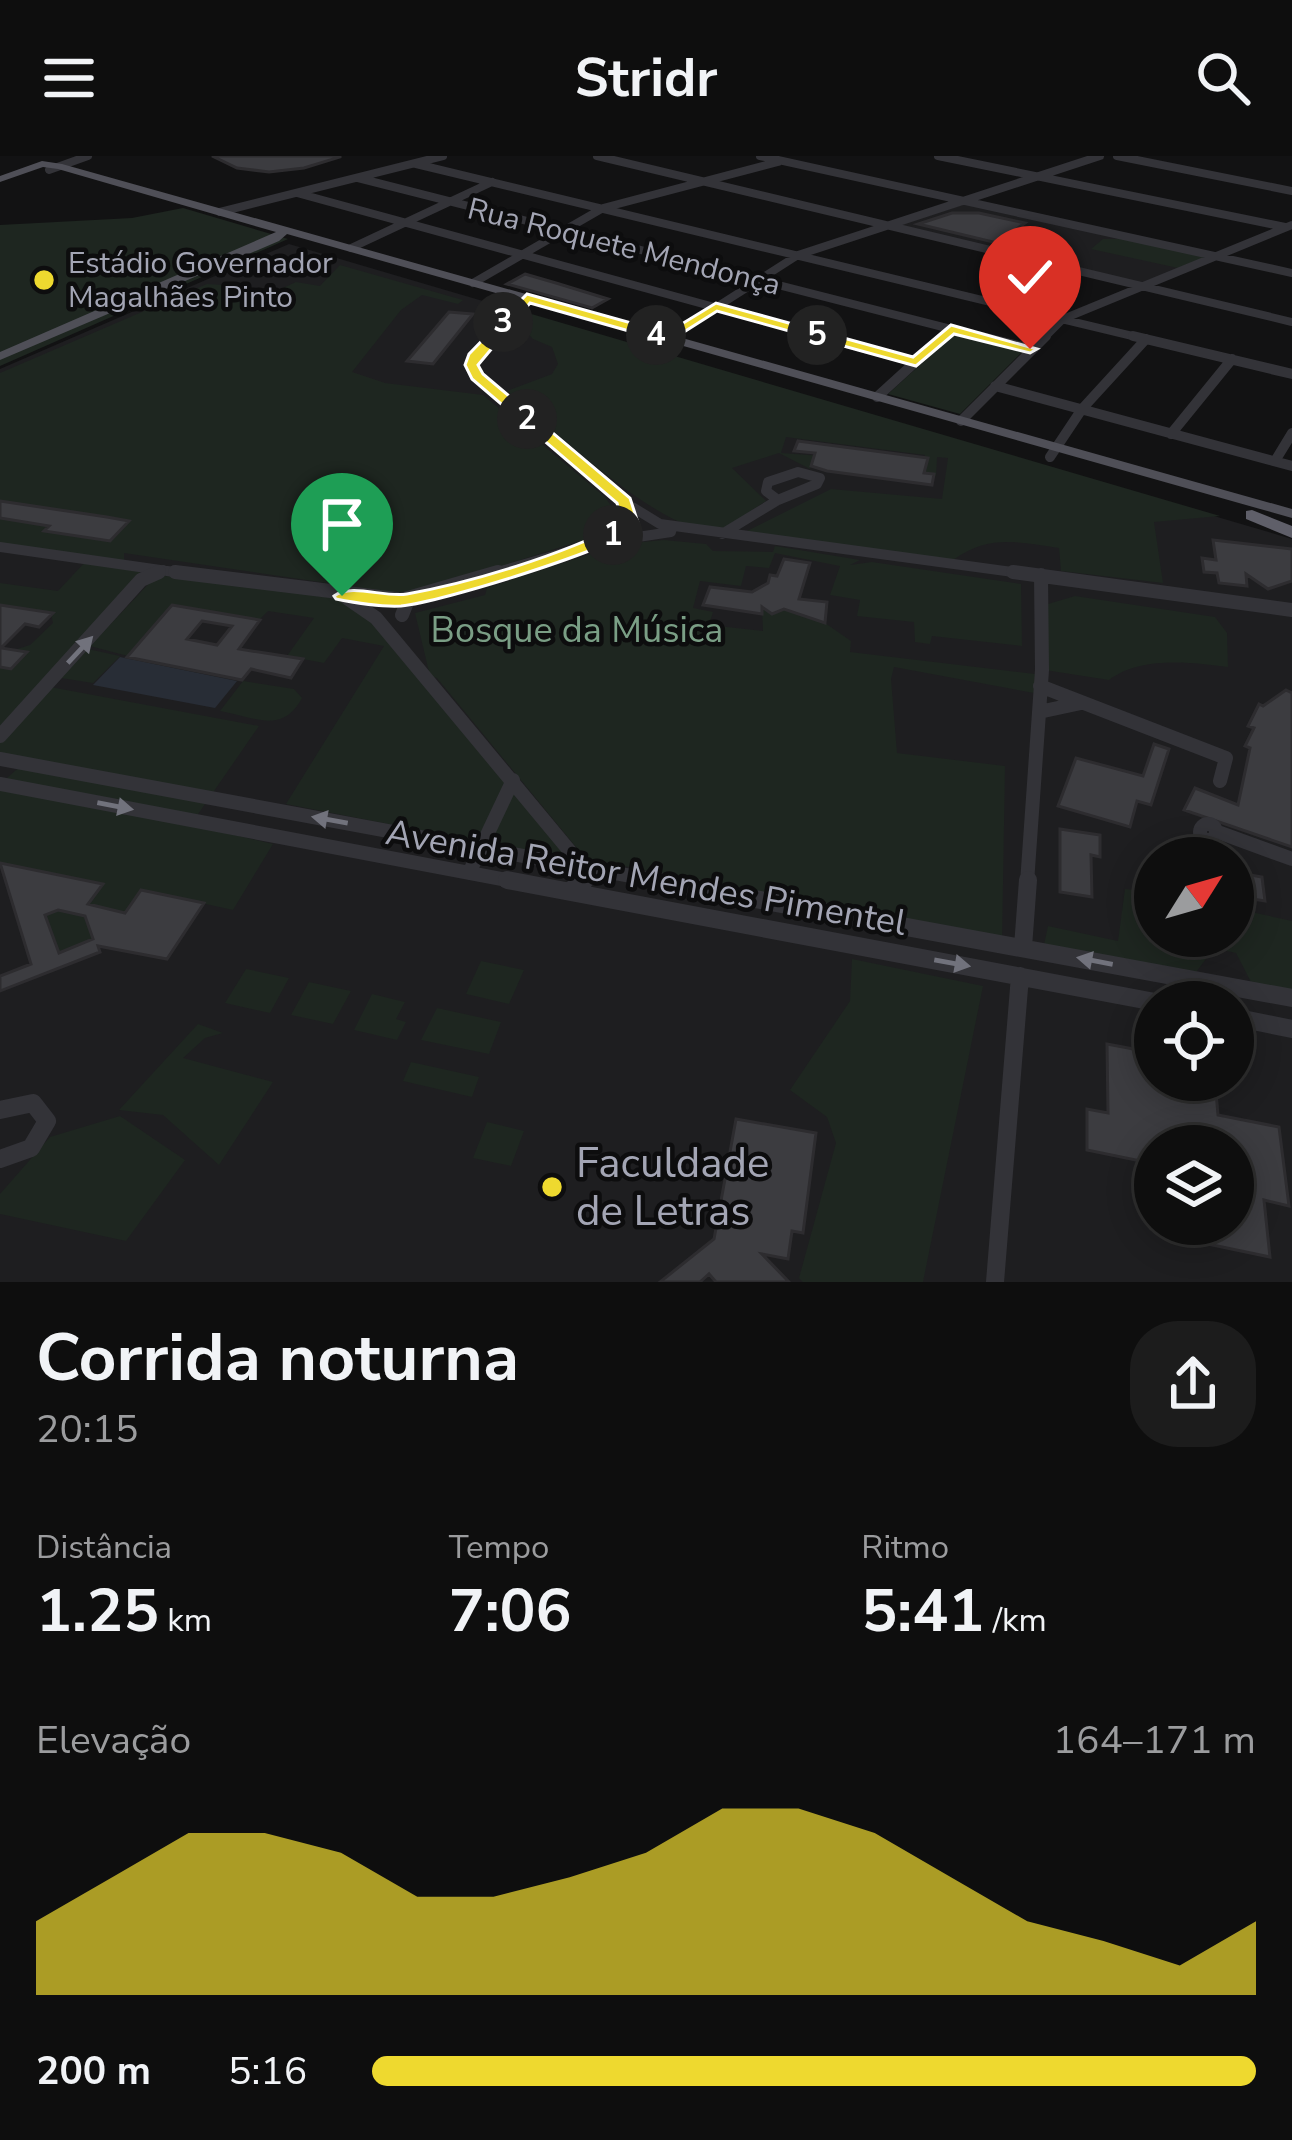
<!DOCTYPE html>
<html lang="pt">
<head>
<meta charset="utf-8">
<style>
	body { margin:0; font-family:"Nunito Sans",sans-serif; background:#1c1c1c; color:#f1f3f6; height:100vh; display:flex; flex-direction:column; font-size:45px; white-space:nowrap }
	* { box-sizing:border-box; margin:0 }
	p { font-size:39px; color:#9b9c9e }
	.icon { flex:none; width:66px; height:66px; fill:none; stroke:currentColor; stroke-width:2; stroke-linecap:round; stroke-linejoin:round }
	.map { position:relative; height:1126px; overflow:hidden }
	.sheet { display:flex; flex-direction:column; background:#0e0e0e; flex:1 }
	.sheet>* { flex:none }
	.needle { width:78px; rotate:53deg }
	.fabs { position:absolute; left:1134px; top:681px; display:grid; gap:24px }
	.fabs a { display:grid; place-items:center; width:120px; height:120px; border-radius:50%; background:#0e0e0e; box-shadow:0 6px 30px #0003,0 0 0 3px #2e2e2e; font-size:60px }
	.pin { position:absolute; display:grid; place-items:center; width:102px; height:102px; color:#fff; margin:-123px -51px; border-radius:50% 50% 50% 0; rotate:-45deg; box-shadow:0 0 12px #0007 }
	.pin .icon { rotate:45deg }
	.km { position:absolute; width:60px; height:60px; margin:-30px; border-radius:50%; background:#222; color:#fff; font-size:33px; line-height:60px; text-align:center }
	.round { display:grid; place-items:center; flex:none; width:126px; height:126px; border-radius:48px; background:#1c1c1c }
	.head { display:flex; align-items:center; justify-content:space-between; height:204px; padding:0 36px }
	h1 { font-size:66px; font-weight:700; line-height:90px }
	.metrics { display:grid; grid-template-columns:repeat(3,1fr); gap:18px; height:204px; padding:12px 36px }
	.metrics div { display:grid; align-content:center }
	.metrics b { font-size:60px; font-weight:700 }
	.metrics small { font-size:33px; font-weight:400 }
	.metrics p { font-size:33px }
	.chart { height:336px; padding:24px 36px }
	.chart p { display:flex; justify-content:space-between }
	.chart svg { width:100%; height:216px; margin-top:12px; fill:#eed92f; opacity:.7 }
	ul { padding:0 36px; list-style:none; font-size:39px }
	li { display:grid; grid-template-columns:192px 144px 1fr; align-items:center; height:90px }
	li i { height:30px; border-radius:15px; background:#eed92f }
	header { display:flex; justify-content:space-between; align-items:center; height:156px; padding:0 36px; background:#0e0e0e; font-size:54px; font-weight:700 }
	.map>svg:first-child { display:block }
	.built { fill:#1e1e20; fill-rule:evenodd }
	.green { fill:#1e2620 }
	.water { fill:#282d36 }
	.building { fill:#3c3c40; stroke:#2d2c2f; stroke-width:3; fill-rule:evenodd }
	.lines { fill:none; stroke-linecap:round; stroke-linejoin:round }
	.minor-far3 { stroke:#333338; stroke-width:8 }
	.minor-far2 { stroke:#333338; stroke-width:10 }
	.minor-far1 { stroke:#333338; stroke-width:14 }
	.minor { stroke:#333338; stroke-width:18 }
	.major { fill:#4f4f57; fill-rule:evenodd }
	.highway { fill:#5f5f69; fill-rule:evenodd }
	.oneway { fill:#71727c }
	.route { fill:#eed92f; stroke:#fff; stroke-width:3 }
	.poi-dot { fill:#eed92f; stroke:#0d0d0e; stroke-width:4.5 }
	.labels { text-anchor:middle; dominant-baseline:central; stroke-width:9; stroke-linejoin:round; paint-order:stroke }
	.far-street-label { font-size:30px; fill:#a3a5b4; stroke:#0d0d0e }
	.far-poi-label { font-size:30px; fill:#a3a5b4; stroke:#0d0d0e; text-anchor:start }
	.park-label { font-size:36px; fill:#7a9e85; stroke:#0d0d0e }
	.street-label { font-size:36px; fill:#a3a5b4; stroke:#0d0d0e }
	.near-poi-label { font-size:42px; fill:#a3a5b4; stroke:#0d0d0e; text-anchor:start }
</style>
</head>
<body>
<header><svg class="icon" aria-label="menu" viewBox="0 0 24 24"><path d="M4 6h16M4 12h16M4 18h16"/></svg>Stridr<svg class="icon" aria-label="search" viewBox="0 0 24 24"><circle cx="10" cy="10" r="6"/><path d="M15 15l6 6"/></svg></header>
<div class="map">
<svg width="1292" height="1126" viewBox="0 0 1292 1126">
	<rect width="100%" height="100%" fill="#121213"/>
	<!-- built -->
	<path class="built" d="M965,48L1209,101L1141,128L893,71Z
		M289,88L1292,383V1126H0V213ZM1155,702H1233V780H1155ZM1155,846H1233V924H1155ZM1155,990H1233V1068H1155Z"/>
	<!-- green -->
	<path class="green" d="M183,52L288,83L0,210V69L132,62Z
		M1103,83H1124L1206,101L1178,112L1091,93Z
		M340,109L463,144L458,148L422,139L401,154L352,216L385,227L483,239L605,341L616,357L609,370L593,381L419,436L395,437L124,397V407L141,417L83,492L120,500L93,527L55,521L45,530L259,570L194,664L166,663L273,688L233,754L142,734L125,757L88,748L102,728L0,707V628L23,608L0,603V511L11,512L26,497L14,494L30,489L53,467L51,457L0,449V427L58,435L87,404L0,390V362L49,370L46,375L110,385L128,365L0,345V217L207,128L239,130L244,146L282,140L283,132L296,126L320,130Z
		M528,157L1220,360L1154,366L1163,427L1061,415L1059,392C1018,386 989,378 953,404L743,377L831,333L942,343L948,302L937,301L936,320L876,311L925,312V299L786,281L781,297L863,303H814L810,313L779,297L732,312L766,345C752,353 732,371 717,374C667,383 547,268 507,235L552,218L558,208L552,191L533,183L519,168Z
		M955,177L1024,194L960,258L888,238Z
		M664,384L706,388L713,395L773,396L775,390L860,404L850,409L872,406L1021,428L1022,490L932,480L930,488L915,486L914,466L857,460L860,444L830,439L840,410L775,397L769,412L746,410L741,430L700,425L693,452L713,456L709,469L763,475L762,452L772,458L784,453L825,467L851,485L850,496L1035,518L1034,537L894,511L891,523L897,597L1005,610L1002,787L585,702L437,522L430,520L415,457L485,439L487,432L621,388Z
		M157,419L342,441L367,457L508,622L481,686L286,648L384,490L342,482L324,507L287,500L314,462L268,455L259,464L175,450L128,500L90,490Z
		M1075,440L1215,461L1227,477L1228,511C1191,506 1140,500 1109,524L1045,514L1048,448Z
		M243,525L294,533L302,542C282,579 255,561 220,555Z
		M513,624L583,711L481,692Z
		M1125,733L1155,737V780H1233V774L1240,775L1233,752L1292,765V835L1252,828L1236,797L1214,792L1194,819L1044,789L1048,770L1118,785Z
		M58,754L85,760L93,783L59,797L45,759Z
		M852,803L983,830L923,1126H803L799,1122L836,987L827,961L790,934L850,845Z
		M481,805L524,814L509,848L466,838Z
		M246,813L289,822L270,857L225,847Z
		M309,826L351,835L333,868L291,859Z
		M372,838L405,846L396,863L406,866L397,884L354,874Z
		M437,852L501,866L489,898L421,884Z
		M198,868L223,877L205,882L183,902L273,926L219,1009L163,959L119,954Z
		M411,906L479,921L472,941L403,925Z
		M120,960L185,1004L126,1085L0,1058V1038L50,981Z
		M487,966L524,975L511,1010L473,1002Z"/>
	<!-- water -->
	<path class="water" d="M120,501L237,525L215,552L93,529Z"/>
	<!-- building -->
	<path class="building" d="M212,0H340V1L304,12L269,16L237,12Z
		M952,57H979L1025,67L997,87L918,68Z
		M525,118L556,127L608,143L592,152L507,128Z
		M449,156L473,158L433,208L407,205Z
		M798,285L928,302L924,317L934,318L932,329L827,315L811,310L815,297L794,295Z
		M0,345L107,361L129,365L110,385L44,375L49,370L0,362Z
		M1213,384L1292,393V425L1268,433L1246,418L1247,430L1219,427L1217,417L1204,416L1202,402L1216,404Z
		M784,403L810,407L799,443L827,446L825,467L784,453L772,458L762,451V458L703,449L710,431L752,436L768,427L770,419L777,420Z
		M0,449L53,457L39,471L25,468L1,492L27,496L11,513L0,511Z
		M172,449L260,464L239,493L303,503L291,522L251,513L242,524L127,501ZM202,465L232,470L217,489L187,483Z
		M1286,534L1292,537V691L1184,654L1195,632L1238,649L1250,592L1245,590L1254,572L1248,570L1259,548L1263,550Z
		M1154,588L1169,593L1151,649L1137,645L1130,671L1058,650L1076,602L1143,620Z
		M1060,673L1100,679V701L1091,699L1092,741L1060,736Z
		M0,707L103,728L88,748L125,757L141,734L204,747L167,803L98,790L100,796L0,835V820L31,808ZM58,754L85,760L93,783L59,797L45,759Z
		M1233,716L1262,721L1265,745L1233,740Z
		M1107,888L1155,897V924H1215L1218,959L1279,971L1289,1050L1264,1044L1270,1101L1160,1078V1068H1233V990H1155V1008L1087,994V953L1108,957Z
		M736,963L816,977L803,1077L792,1075L788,1103L762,1098L789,1126H716L709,1118L700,1126H660L714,1083Z"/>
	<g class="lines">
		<!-- minor-far3 -->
		<path class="minor-far3" d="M597,0L1292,166
			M760,0L1292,117
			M938,0L1285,71
			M1117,0L1292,35
			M416,8L1145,183
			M49,14L88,0
			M358,22L990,183
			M297,37L831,183
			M220,56L443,0
			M351,92L492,26
			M473,127L603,52L778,6
			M668,182L798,99L1100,0
			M490,183L527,142
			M940,183L951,173
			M1043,183L1063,163L1292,69"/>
		<!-- minor-far2 -->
		<path class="minor-far2" d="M493,180L474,201L477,220L624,346L660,368L1035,419
			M820,180L916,206
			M978,180L1030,193
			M1133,180L1292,218
			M995,230L1292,310
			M877,241L944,180
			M961,265L1046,180
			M1171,278L1232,203
			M1050,301L1082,253L1146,183
			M1275,305L1292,277
			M798,316L820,322L817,328L778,344L766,335L768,326Z
			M624,346L631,370
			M722,378L778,344
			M0,391L195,419
			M152,419L163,414
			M487,419L598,387L671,376"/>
		<!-- minor-far1 -->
		<path class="minor-far1" d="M175,416L396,443L406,449L402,459
			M1013,416L1292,454
			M347,442L376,462L583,711L581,727
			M401,444L498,416
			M1040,530L1226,602L1220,625
			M1039,556L1081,547
			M0,580L141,424L159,416
			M0,603L669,727
			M0,628L523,727
			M1200 676a8 8 0 1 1 16 0a8 8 0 1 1-16 0Z
			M1218,676L1292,703
			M469,717L513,624
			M1027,727L1042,514L1041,419"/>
		<!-- minor -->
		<path class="minor" d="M507,724L1155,846
			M652,724L1292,842
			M571,734L585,724
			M1023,791L1028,724
			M1233,861L1292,873
			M0,954L33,947L47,965L31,992L0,1003
			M995,1126L1020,820"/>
		<!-- major -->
		<path class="major" d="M42,5L62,8L1292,353V362L287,78L279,85L0,204V196L276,76L58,13L43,11L0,26V20Z"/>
		<!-- highway -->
		<path class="highway" d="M1252,354L1292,370V382L1246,363V355Z"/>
	</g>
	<!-- one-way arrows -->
	<defs><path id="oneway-solid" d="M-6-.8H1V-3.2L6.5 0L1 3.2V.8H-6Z" transform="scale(3)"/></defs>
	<g class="oneway">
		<use href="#oneway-solid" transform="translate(80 494) rotate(-47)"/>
		<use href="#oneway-solid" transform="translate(115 650) rotate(11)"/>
		<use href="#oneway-solid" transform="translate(330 664) rotate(-170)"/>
		<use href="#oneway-solid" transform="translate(1095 805) rotate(-169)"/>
		<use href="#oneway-solid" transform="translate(952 807) rotate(10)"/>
	</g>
	<!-- route -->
	<path class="route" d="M527,138L667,177L716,147L913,201L951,169L1037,193L1030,197L954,178L916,210L717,155L668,186L530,147L478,209L483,218L630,342L639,370C611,394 441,446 401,450C381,451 356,447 336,443L334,440C352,427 384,442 407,438C474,426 561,399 622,368L617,347L472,223L465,209L469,198Z"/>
	<!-- markers -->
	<g class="poi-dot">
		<circle cx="44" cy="124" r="12"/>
		<circle cx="552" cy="1031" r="12"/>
	</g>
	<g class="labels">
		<!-- far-street labels -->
		<g class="far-street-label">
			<text transform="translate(624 91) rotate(14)">Rua Roquete Mendonça</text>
		</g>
		<!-- far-poi labels -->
		<g class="far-poi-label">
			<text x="68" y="107">Estádio Governador<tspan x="68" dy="34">Magalhães Pinto</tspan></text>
		</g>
		<!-- park labels -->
		<g class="park-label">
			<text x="577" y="474">Bosque da Música</text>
		</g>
		<!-- street labels -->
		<g class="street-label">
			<text transform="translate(646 722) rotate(10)">Avenida Reitor Mendes Pimentel</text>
		</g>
		<!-- near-poi labels -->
		<g class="near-poi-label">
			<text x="576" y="1007">Faculdade<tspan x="576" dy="48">de Letras</tspan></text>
		</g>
	</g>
</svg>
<div class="fabs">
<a><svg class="needle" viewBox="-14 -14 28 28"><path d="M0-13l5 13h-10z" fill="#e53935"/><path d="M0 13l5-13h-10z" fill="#9b9c9e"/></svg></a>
<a><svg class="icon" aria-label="locate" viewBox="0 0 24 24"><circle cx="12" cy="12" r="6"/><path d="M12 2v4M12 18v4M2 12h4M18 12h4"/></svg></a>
<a><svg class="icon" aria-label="layers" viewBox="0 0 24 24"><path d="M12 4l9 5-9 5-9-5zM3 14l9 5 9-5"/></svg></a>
</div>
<div class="pin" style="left:342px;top:440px;background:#1e9e55"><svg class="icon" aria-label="arrive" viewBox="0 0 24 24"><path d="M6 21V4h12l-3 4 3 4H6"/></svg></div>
<div class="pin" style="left:1030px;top:193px;background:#d93025"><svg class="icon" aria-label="check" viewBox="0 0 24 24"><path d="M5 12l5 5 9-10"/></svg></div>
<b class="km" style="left:613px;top:379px">1</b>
<b class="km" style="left:527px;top:263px">2</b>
<b class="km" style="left:503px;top:166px">3</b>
<b class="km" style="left:656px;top:179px">4</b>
<b class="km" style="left:817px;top:179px">5</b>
</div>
<section class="sheet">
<div class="head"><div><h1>Corrida noturna</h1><p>20:15</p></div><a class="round"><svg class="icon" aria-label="share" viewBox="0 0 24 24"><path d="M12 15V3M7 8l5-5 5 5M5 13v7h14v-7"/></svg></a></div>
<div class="metrics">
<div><p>Distância</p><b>1.25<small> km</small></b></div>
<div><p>Tempo</p><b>7:06</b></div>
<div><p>Ritmo</p><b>5:41<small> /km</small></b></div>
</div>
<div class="chart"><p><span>Elevação</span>164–171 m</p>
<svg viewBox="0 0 160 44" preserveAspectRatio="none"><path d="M0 44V29L10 20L20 11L30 11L40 15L50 24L60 24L70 20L80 15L90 6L100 6L110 11L120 20L130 29L140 33L150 38L160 29V44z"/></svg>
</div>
<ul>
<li><b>200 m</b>5:16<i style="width:100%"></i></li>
</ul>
</section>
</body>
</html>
